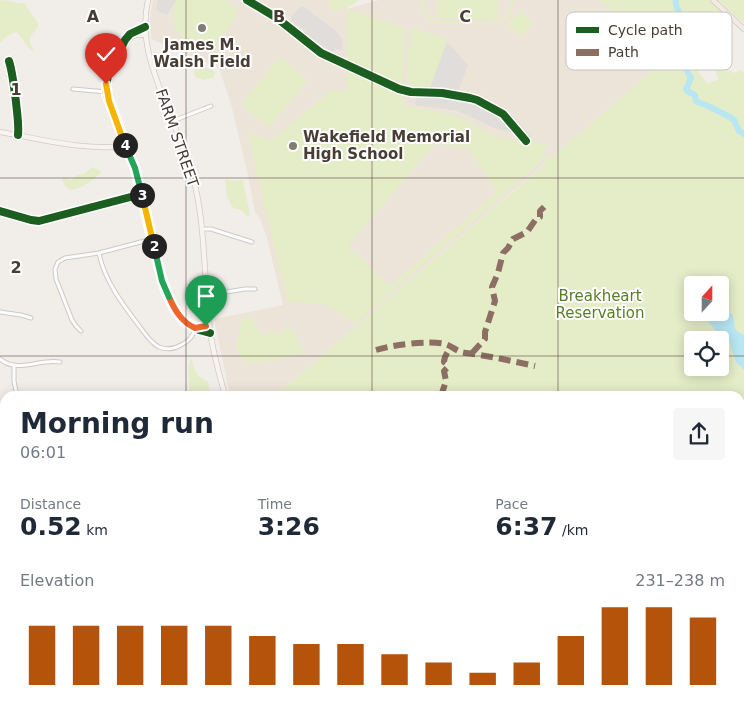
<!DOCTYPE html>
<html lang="en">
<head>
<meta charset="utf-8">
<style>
	body { margin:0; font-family:"DejaVu Sans",sans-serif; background:#f6f6f7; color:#1f2937; height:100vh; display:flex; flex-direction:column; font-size:19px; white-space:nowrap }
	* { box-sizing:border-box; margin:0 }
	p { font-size:16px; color:#747a83 }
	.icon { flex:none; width:28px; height:28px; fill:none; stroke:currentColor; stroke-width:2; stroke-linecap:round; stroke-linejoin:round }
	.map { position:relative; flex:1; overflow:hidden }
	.details { position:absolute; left:0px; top:391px; width:745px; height:321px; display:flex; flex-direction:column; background:#fff; border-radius:15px 15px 0 0; box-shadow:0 2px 12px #0003 }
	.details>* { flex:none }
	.needle { width:32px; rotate:21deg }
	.controls { position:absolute; left:684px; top:276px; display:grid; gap:10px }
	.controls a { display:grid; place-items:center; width:45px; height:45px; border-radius:5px; background:#fff; box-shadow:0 2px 12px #0003; font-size:25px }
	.pin { position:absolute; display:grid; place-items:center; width:42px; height:42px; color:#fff; margin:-51px -21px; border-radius:50% 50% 50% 0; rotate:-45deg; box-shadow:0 0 5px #0007 }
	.pin .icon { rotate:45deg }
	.km { position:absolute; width:25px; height:25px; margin:-12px; border-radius:50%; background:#222; color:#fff; font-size:14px; line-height:25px; text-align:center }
	.round { display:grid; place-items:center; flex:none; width:52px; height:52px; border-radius:5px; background:#f6f6f7 }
	.head { display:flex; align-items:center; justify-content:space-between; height:85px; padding:0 20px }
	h1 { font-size:28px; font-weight:700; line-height:38px }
	.figures { display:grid; grid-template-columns:repeat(3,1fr); gap:8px; height:85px; padding:5px 20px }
	.figures div { display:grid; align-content:center }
	.figures b { font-size:25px; font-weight:700 }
	.figures small { font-size:14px; font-weight:400 }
	.figures p { font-size:14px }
	.chart { height:140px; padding:10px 20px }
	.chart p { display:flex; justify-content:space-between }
	.chart svg { width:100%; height:90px; margin-top:5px; stroke:#b45309; stroke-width:6 }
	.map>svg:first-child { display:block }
	.education { fill:#ece3d9 }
	.green { fill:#e5ecc8; fill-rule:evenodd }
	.parking { fill:#e0ddda }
	.water { fill:#b8e6f2 }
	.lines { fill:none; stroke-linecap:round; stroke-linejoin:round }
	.river { stroke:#b8e6f2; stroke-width:6 }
	.street-casing { stroke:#cdcac6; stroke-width:5 }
	.secondary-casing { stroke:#d2cbc1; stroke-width:6 }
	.primary-casing { stroke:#d4c6b6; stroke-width:6 }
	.street { stroke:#fdfcfc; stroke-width:3 }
	.secondary { stroke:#f7f3ee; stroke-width:4.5 }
	.primary { stroke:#f1ebe4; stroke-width:4.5 }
	.quiet { stroke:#8d6e63; stroke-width:6; stroke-dasharray:12 6; stroke-linecap:butt }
	.cycleway-casing { stroke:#fff; stroke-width:11 }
	.cycleway { stroke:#1b5e20; stroke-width:8 }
	.split-1-casing { stroke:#fff; stroke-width:10 }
	.split-2-casing { stroke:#fff; stroke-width:10 }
	.split-3-casing { stroke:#fff; stroke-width:10 }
	.split-4-casing { stroke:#fff; stroke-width:10 }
	.split-5-casing { stroke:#fff; stroke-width:10 }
	.split-1 { stroke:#f0652b; stroke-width:6 }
	.split-2 { stroke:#22a559; stroke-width:6 }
	.split-3 { stroke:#f5b400; stroke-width:6 }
	.split-4 { stroke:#22a559; stroke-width:6 }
	.split-5 { stroke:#f5b400; stroke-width:6 }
	.grid { fill:none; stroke:#483d35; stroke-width:1; stroke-opacity:0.55 }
	.poi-dot { fill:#837b74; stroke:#fff; stroke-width:2 }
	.labels { text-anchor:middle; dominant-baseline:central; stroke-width:4; stroke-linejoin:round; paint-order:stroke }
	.poi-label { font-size:15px; font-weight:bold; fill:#483d35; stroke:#fff }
	.street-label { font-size:15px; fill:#483d35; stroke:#fff }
	.park-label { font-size:15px; fill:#577e24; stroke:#fff }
	.key { fill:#fff; stroke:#c8c5c2; stroke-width:1 }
	.key-label { font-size:14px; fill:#483d35 }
	.grid-label { font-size:16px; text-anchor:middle; font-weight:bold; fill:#483d35; stroke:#fff; stroke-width:4; stroke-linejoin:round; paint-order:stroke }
</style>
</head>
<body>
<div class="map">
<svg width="744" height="712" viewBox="0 0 744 712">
	<rect width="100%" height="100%" fill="#f1eeea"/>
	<!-- education -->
	<path class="education" d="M153,0H240L272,20L319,56L348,69L347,111L404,96L403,87L347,9L348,61L321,48L282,17L255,0H346L347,9L379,0H598L672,54L275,396H230L214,319L283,305L267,238L260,219L255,212L248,175L231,104L219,68L151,39L150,19Z"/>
	<!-- green -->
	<path class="green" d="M2,0C10,0 16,4 24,3C26,6 37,21 38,24C39,30 28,34 30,42C30,45 34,49 35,52C25,48 24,38 16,32L7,36L0,43V1Z
		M177,0H226L236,6L238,13L212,54C206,52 199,51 193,48C177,39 168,17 177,0Z
		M328,0H359C354,5 342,10 334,12L330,10Z
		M421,0H424C423,11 428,19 439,21H498C507,17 512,10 510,0H513C514,12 509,20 498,24H439C427,22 420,13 421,0Z
		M437,0H498V19L437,18Z
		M598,0H709L731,22L727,41L696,69L708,84L719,79L716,73V65L723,66L734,73L741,70L744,73V712H305L304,708H740V396H275L545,164V155L550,159L658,66L651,60L654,41ZM692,285H720V312H692ZM692,340H720V368H692Z
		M718,0H744V22L740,20Z
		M347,9L405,28L403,87L404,105L458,116L498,138L547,144L541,162L356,323L323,304L287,301L247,132L271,141L333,89L347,92ZM435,144L469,150L497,192L390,286L348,246Z
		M520,10L534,23L521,37L507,25Z
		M411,28L444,37L447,42L430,88L410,85L406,78Z
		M280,56L308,80L269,128L241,105Z
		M195,67L200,69L205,68L214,70L215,73L213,78L203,80L202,79L195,77L194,75Z
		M92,167L101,171L100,174C94,180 75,194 67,188C63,184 62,182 63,177L71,180L78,175L84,174Z
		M225,179L234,181L243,180L250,215L247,216L242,210C240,209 236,210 234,208C230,206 231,201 227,198Z
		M248,316L251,317L259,331L264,335L268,334L272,329L275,334H280L283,330L287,327L295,332L298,342L304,348L302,353C287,358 257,367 243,361L236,348L241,322Z
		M191,358C196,369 194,377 208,381L209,389L212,396H188C192,384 185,370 191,358Z
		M0,415L5,433L4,494L3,492L0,491Z
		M0,521L2,523L5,521V664L0,670Z
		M16,708H154V712H10Z"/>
	<!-- parking -->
	<path class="parking" d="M158,0H176L167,15L156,10Z
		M300,7H304L336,31L342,39L343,50L335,49L333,52L324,47L304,33L306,30L291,21V17Z
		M447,42L468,65L458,91L430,88Z
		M417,90L471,94L511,115L532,137L524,142L515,132L497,129L465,114L455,110L415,105Z"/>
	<!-- water -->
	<path class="water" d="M720,308L732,314C737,324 730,329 744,335V370L736,362L729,340L723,330L718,332C711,328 708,318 702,313L720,312Z
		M744,453V520L740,523V466Z
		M740,685L744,687V712H712C720,706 730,708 740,708Z
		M654,708H710L711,712H656Z"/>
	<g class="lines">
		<!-- river -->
		<path class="river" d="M676,0C674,8 682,17 687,23C687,35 684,41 692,50L684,66L691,78L686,89L687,91L695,95L696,101L697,102L706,105L730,117L734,120L739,131L744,134"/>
		<defs>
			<path id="street" d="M247,0L277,18L321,53L399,89L411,92L442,93L470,98L477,100L503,114L526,141
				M9,61C13,74 14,88 16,102C17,113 19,124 18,135
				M73,89L107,92
				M173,121L211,106
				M126,146C141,180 147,217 156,253C161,276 165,299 180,317C188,326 199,331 210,333
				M0,211L31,220L39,221L142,194
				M202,229H211L252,242
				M152,239L99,253C104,280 123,305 140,327C145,334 151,343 159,347C166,350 174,349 181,345C189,341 193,337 195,328
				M207,295L245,289H255
				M0,312L21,315L31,318
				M196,328L209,325
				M81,331L76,326L72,320L56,279L55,269L58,262L65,258L99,253
				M0,359C18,374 40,358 60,362
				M14,365V381L17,396
				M0,705L3,700"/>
			<path id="secondary" d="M148,0C140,37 151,65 164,100C173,121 181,142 189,164C206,214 203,269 209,322C211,347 219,372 225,396
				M129,38L136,35H145
				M0,132C41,139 83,151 126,146C118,126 103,100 107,78C109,69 113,61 118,53C126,38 128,33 145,27
				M298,708V712"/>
			<path id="primary" d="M713,0L744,29"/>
		</defs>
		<!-- street casing -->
		<use href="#street" class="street-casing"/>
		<!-- secondary casing -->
		<use href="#secondary" class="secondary-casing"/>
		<!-- primary casing -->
		<use href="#primary" class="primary-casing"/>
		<!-- street -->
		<use href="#street" class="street"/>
		<!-- secondary -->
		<use href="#secondary" class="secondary"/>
		<!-- primary -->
		<use href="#primary" class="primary"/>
		<!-- quiet -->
		<path class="quiet" d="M376,350C392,345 429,340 445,344C453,346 456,352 466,353C489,356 512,361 535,366
			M472,353L485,339V332L495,301L492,287L498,273L503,253L508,248L513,239L527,232L536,219L540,217V211L546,205
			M441,396L446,381L444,371L447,368V364L444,362C444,355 449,352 450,346
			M740,563L744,561
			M503,708V712"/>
		<defs>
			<path id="cycleway" d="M247,0L277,18L321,53L399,89L411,92L442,93L470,98L477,100L503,114L526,141
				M145,27L130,34L125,40L109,72L106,84L107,95L126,146L135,168L159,269L166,292L175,310L184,321L199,330L210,333
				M9,61C13,74 14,88 16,102C17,113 19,124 18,135
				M0,211L31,220L39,221L142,194"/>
		</defs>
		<!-- cycleway casing -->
		<use href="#cycleway" class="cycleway-casing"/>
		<!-- cycleway -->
		<use href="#cycleway" class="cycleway"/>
	</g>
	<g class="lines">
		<defs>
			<path id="split-1" d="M169,297C175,311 182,322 195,328L206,326"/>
			<path id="split-2" d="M154,246L162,281L169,297"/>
			<path id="split-3" d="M142,195L154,246"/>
			<path id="split-4" d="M125,145L135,168L142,195"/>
			<path id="split-5" d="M106,84L109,101L125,145"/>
		</defs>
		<!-- split-1 casing -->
		<use href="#split-1" class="split-1-casing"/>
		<!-- split-2 casing -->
		<use href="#split-2" class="split-2-casing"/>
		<!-- split-3 casing -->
		<use href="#split-3" class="split-3-casing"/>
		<!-- split-4 casing -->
		<use href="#split-4" class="split-4-casing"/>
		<!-- split-5 casing -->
		<use href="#split-5" class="split-5-casing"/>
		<!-- split-1 -->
		<use href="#split-1" class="split-1"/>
		<!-- split-2 -->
		<use href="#split-2" class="split-2"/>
		<!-- split-3 -->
		<use href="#split-3" class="split-3"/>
		<!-- split-4 -->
		<use href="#split-4" class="split-4"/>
		<!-- split-5 -->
		<use href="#split-5" class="split-5"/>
	</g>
	<!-- grid -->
	<path class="grid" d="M186,0V396M372,0V396M558,0V396M0,178H744M0,356H692M720,356H744M0,534H5M740,534H744M186,708V712M372,708V712M558,708V712"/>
	<!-- markers -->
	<g class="poi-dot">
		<circle cx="202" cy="28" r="5"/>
		<circle cx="293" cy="146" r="5"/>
	</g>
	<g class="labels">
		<!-- poi labels -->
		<g class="poi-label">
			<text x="202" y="45">James M.<tspan x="202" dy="17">Walsh Field</tspan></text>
			<text x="303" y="137" text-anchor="start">Wakefield Memorial<tspan x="303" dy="17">High School</tspan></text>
		</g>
		<!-- street labels -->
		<g class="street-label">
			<text transform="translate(177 138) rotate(71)">FARM STREET</text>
		</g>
		<!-- park labels -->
		<g class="park-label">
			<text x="600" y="296">Breakheart<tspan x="600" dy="17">Reservation</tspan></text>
		</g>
	</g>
	<!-- legend -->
	<rect x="566" y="12" width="166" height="58" rx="8" class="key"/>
	<rect x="576" y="27" width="23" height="6" fill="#1b5e20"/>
	<rect x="576" y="49" width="23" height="7" fill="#8d6e63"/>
	<g class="key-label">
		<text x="608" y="35">Cycle path</text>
		<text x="608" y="57">Path</text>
	</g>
	<g class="grid-label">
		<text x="93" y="22">A</text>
		<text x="279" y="22">B</text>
		<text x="465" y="22">C</text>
		<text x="16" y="95">1</text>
		<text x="16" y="273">2</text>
	</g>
</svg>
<div class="controls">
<a><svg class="needle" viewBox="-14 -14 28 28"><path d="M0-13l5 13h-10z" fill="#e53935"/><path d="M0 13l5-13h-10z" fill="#747a83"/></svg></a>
<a><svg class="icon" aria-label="locate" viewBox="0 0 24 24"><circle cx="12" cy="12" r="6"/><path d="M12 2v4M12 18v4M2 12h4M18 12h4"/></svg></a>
</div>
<div class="pin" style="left:206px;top:326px;background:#1e9e55"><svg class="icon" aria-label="arrive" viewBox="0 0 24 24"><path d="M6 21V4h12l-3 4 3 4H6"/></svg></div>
<div class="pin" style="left:106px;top:84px;background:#d93025"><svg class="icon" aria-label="check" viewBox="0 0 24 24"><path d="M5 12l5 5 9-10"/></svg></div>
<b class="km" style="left:154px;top:246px">2</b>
<b class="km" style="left:142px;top:195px">3</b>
<b class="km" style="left:125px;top:145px">4</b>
<section class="details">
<div class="head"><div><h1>Morning run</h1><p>06:01</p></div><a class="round"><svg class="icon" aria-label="share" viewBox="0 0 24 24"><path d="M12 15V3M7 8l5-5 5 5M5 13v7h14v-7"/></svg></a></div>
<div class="figures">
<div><p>Distance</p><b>0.52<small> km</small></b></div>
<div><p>Time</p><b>3:26</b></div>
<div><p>Pace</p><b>6:37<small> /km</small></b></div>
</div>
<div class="chart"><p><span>Elevation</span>231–238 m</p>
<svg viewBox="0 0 160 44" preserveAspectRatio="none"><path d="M5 44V15M15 44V15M25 44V15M35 44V15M45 44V15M55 44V20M65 44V24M75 44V24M85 44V29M95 44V33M105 44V38M115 44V33M125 44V20M135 44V6M145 44V6M155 44V11"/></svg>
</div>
</section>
</div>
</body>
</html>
